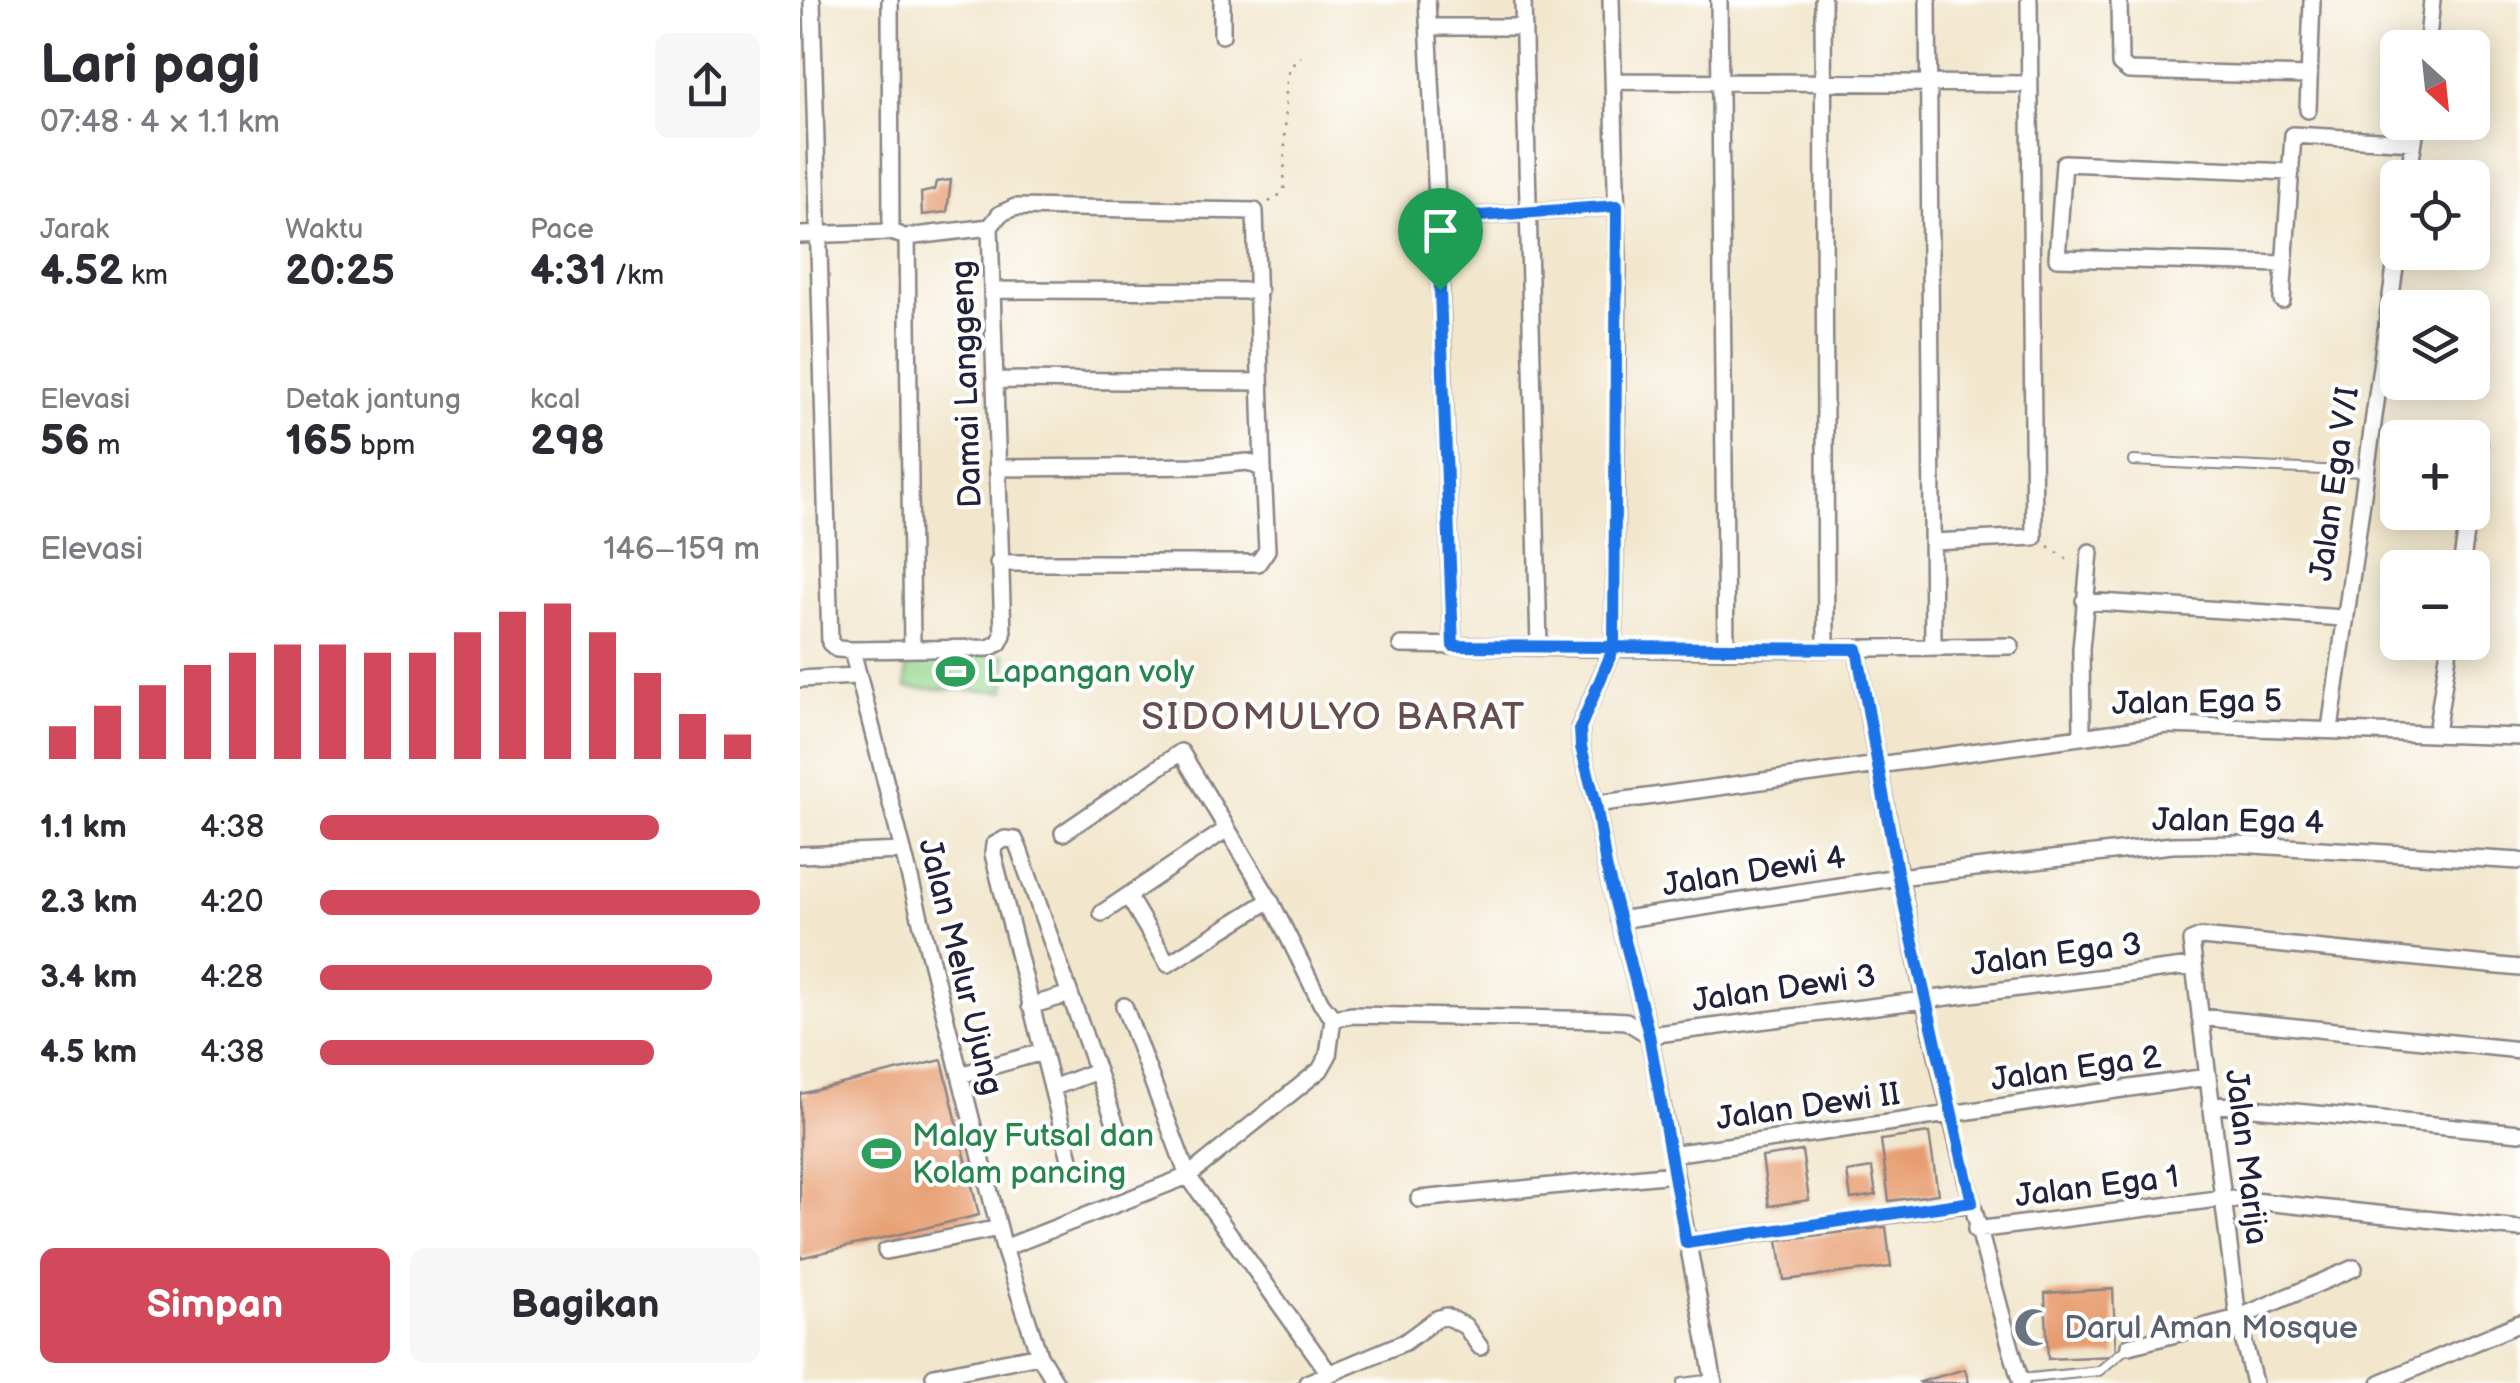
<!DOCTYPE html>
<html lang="id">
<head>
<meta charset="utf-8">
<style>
	body { margin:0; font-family:"Balsamiq Sans",sans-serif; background:#f7f7f7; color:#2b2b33; height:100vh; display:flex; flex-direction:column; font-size:38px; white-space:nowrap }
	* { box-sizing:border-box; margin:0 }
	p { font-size:32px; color:#7c7c81 }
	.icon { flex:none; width:55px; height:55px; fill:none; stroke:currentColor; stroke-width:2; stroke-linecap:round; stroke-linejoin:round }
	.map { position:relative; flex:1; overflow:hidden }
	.details { display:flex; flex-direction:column; background:#fff; width:800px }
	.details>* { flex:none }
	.needle { width:65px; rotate:153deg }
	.fabs { position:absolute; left:1580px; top:30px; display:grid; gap:20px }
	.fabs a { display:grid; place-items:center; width:110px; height:110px; border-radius:15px; background:#fff; box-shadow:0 5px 25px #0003; font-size:50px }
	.pin { position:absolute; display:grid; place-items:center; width:85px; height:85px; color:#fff; margin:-102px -42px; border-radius:50% 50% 50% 0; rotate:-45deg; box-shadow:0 0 10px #0007 }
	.pin .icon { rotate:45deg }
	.round { display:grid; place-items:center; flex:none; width:105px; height:105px; border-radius:15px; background:#f7f7f7 }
	.headline { display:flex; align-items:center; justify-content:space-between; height:170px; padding:0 40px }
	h1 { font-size:55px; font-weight:700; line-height:75px }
	.stats { display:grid; grid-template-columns:repeat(3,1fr); gap:15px; height:170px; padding:10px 40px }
	.stats div { display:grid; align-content:center }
	.stats b { font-size:42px; font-weight:700 }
	.stats small { font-size:28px; font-weight:400 }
	.stats p { font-size:28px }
	.chart { height:280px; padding:20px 40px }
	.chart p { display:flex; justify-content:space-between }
	.chart svg { width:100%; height:180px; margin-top:10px; stroke:#d1495b; stroke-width:6 }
	.primary-button { display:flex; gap:20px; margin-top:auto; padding:20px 40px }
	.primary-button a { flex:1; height:115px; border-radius:15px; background:#d1495b; color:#fff; font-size:40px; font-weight:700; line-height:115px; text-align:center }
	.primary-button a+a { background:#f7f7f7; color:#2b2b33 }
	ul { padding:0 40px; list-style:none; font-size:32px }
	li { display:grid; grid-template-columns:160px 120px 1fr; align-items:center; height:75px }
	li i { height:25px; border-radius:12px; background:#d1495b }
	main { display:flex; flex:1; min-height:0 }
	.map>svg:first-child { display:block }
	.green { fill:#95d78e; stroke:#5c7c64; stroke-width:2.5 }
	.building { fill:#e79d70 }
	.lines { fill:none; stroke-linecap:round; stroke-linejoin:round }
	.service-casing { stroke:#8a8484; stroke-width:12 }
	.minor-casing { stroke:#8a8484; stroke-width:20 }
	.path { stroke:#8a8484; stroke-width:2.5; stroke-dasharray:2.5 8; stroke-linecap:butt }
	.service { stroke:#fff; stroke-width:8 }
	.minor { stroke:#fff; stroke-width:15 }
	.route-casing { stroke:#fff; stroke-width:20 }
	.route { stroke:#1a73e8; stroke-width:12 }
	.labels { text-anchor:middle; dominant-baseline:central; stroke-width:8; stroke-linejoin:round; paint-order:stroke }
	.street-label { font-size:32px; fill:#22223b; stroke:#fff }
	.leisure-label { font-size:32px; fill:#27864d; stroke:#fff; text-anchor:start }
	.worship-label { font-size:32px; fill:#5b616d; stroke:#fff; text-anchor:start }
	.quarter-label { font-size:38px; letter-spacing:2.5px; fill:#674d4e; stroke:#fff }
</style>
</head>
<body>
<main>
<section class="details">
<div class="headline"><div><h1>Lari pagi</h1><p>07:48 · 4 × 1.1 km</p></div><a class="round"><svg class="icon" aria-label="share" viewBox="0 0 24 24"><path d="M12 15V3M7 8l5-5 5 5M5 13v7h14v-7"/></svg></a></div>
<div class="stats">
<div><p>Jarak</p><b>4.52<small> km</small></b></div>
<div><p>Waktu</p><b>20:25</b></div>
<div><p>Pace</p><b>4:31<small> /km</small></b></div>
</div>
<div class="stats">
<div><p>Elevasi</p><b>56<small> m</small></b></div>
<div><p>Detak jantung</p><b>165<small> bpm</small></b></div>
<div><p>kcal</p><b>298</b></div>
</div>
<div class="chart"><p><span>Elevasi</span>146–159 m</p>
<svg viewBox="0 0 160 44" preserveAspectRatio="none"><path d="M5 44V36M15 44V31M25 44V26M35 44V21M45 44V18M55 44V16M65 44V16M75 44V18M85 44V18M95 44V13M105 44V8M115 44V6M125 44V13M135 44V23M145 44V33M155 44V38"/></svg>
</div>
<ul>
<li><b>1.1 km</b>4:38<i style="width:77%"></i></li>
<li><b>2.3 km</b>4:20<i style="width:100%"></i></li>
<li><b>3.4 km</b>4:28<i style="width:89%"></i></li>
<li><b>4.5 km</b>4:38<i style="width:76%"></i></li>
</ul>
<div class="primary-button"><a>Simpan</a><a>Bagikan</a></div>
</section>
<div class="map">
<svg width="1720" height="1383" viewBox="0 0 1720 1383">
	<rect width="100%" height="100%" fill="#fff"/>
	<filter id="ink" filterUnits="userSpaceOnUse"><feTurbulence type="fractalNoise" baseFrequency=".01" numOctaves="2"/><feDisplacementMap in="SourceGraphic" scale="20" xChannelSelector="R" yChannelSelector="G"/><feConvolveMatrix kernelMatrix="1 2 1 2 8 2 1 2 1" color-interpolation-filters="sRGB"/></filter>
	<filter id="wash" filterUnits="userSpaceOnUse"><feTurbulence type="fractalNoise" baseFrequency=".0048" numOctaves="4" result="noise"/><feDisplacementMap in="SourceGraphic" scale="40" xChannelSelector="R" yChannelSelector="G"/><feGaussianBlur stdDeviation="2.25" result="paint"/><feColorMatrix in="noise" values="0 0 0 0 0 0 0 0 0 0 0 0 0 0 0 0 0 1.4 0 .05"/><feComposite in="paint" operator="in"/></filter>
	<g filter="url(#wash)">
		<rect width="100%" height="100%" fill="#f2e7cd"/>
		<!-- green -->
		<path class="green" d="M107,653L206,655L205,691L106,688Z"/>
		<g id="blocks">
			<!-- building -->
			<path class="building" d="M151,180L147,212L122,215L121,193L134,190L136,182Z
				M142,1060L179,1215L0,1258V1094Z
				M1129,1133L1138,1194L1089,1201L1081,1140Z
				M1002,1151L1009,1200L969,1206L962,1157Z
				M1072,1168L1076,1195L1051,1199L1047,1172Z
				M1086,1227L1091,1267L984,1280L978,1240Z
				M1313,1289L1316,1356L1248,1359L1245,1293Z
				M1165,1369L1169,1383H1120L1119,1382Z"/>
		</g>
	</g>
	<g filter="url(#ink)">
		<use href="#blocks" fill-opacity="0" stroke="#8a8484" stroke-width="2.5"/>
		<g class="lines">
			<defs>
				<path id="service" d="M1333,461L1564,472
					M1220,1379L1299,1371L1329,1346
					M882,1383L913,1379"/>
				<path id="minor" d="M12,0L30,643L37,649L52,650L204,1248L239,1355L256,1383
					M90,0L91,232
					M422,0V35
					M627,0L638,219
					M723,0L739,647
					M811,0L818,260L814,647L780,727L781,747L796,804L806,866L849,1035L914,1383
					M919,0L926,650
					M1023,0L1026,648
					M1128,0L1133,646
					M1319,0L1320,64L1329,71L1508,76
					M629,27H724
					M1627,48L1632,0
					M813,81L1230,84
					M1508,110L1512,0
					M1608,178L1617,122
					M190,227L200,214L215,207L455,211L463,469L448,462L404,466L197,468
					M0,235L91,232L100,235
					M1484,264L1257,258L1264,163L1491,172
					M192,290L459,291
					M1482,300L1493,135L1614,142
					M195,380L460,382
					M1672,490L1679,445
					M1133,542L1234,537L1229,0
					M198,563H458L467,550L463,469
					M1661,568L1669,512
					M1284,601L1544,618
					M601,645L926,650L1211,646
					M653,646L638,219L817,206
					M1057,649C1100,896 1151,1143 1221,1383
					M52,650L189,648L199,643L203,635L190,227L107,237L112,647
					M0,679L56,676
					M1530,729L1598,246
					M1636,733L1650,642
					M1282,735L1281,649L1290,552
					M796,804L1367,725L1720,737
					M263,833L381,752L470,900L521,1003L533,1018
					M0,855L102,851
					M328,896L368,964L470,900
					M302,913L427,829
					M819,920L1098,877L1372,845L1437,844L1720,861
					M230,1006L270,994
					M324,1006L388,1176L529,1373
					M1400,1017L1720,1050
					M849,1035L1391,966
					M160,1075L242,1052
					M252,1088L297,1071
					M1410,1104L1720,1133
					M871,1154L1407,1077
					M270,1159L193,854L194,845L205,839L215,840L219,849L318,1131
					M619,1199L874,1174
					M1176,1230L1425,1198L1720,1229
					M887,1243L1172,1203
					M204,1248L388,1176L520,1070L528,1056L533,1018L553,1015L810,1020L826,1021L849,1035
					M86,1251L199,1228
					M1329,1346L1438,1318L1554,1268
					M134,1376L239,1355
					M507,1383L605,1342L636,1319L646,1316L665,1326L680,1347
					M1454,1383L1438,1318L1391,941L1401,937L1720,968
					M1580,1383L1720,1323"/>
			</defs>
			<!-- service casing -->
			<use href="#service" class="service-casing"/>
			<!-- minor casing -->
			<use href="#minor" class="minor-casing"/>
			<!-- path -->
			<path class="path" d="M469,202L484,192L486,87L490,67L501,57
				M1248,546L1270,561"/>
			<!-- service -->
			<use href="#service" class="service"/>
			<!-- minor -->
			<use href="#minor" class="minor"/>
		</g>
	</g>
	<g class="lines" filter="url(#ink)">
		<defs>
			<path id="route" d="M640,290L653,646L814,647L780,728L781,747L796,804L806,866L849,1035L886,1243L1172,1202L1098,877L1057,649L814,647L817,206L638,219L640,290"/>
		</defs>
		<!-- route casing -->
		<use href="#route" class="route-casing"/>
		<!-- route -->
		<use href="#route" class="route"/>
	</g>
	<!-- icons -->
	<defs>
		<symbol id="stadium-bare" viewBox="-9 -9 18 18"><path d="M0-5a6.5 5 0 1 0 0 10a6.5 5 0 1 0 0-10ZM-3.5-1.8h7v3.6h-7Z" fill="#2e9e5b" stroke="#fff" stroke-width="2.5" paint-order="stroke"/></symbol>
		<symbol id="mosque-bare" viewBox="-9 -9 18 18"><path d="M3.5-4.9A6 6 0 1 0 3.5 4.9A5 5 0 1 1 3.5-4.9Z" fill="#6b7280" stroke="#fff" stroke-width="2.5" paint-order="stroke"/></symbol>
	</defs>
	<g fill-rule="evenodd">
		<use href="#stadium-bare" x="128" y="644" width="55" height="55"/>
		<use href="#stadium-bare" x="54" y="1126" width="55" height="55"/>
		<use href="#mosque-bare" x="1206" y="1300" width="55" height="55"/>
	</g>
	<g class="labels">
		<!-- street labels -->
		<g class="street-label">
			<text transform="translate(167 384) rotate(-92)">Damai Langgeng</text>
			<text transform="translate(1535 484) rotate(-82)">Jalan Ega V/I</text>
			<text transform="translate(1397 703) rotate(-1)">Jalan Ega 5</text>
			<text transform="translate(1438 822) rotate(1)">Jalan Ega 4</text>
			<text transform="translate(954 872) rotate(-9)">Jalan Dewi 4</text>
			<text transform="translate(1256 955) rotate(-7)">Jalan Ega 3</text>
			<text transform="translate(160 967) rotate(76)">Jalan Melur Ujung</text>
			<text transform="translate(984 989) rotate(-8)">Jalan Dewi 3</text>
			<text transform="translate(1276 1069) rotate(-8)">Jalan Ega 2</text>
			<text transform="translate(1008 1107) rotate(-8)">Jalan Dewi II</text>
			<text transform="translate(1446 1157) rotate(83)">Jalan Marija</text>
			<text transform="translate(1297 1187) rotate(-7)">Jalan Ega 1</text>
		</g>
		<!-- leisure labels -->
		<g class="leisure-label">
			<text x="186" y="672">Lapangan voly</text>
			<text x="112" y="1136">Malay Futsal dan<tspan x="112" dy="37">Kolam pancing</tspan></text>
		</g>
		<!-- worship labels -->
		<g class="worship-label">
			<text x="1264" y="1328">Darul Aman Mosque</text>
		</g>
		<!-- quarter labels -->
		<g class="quarter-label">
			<text x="534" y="717">SIDOMULYO BARAT</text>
		</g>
	</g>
</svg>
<div class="fabs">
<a><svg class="needle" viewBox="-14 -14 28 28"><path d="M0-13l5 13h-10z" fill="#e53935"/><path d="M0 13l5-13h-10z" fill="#7c7c81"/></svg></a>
<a><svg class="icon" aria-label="locate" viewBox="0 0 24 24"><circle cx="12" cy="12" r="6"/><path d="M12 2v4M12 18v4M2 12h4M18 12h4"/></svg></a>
<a><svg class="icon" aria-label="layers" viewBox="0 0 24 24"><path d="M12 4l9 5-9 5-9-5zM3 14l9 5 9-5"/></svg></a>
<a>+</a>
<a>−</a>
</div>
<div class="pin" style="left:640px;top:290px;background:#1e9e55"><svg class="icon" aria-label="arrive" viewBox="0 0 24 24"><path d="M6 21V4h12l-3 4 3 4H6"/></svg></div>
</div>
</main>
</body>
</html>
